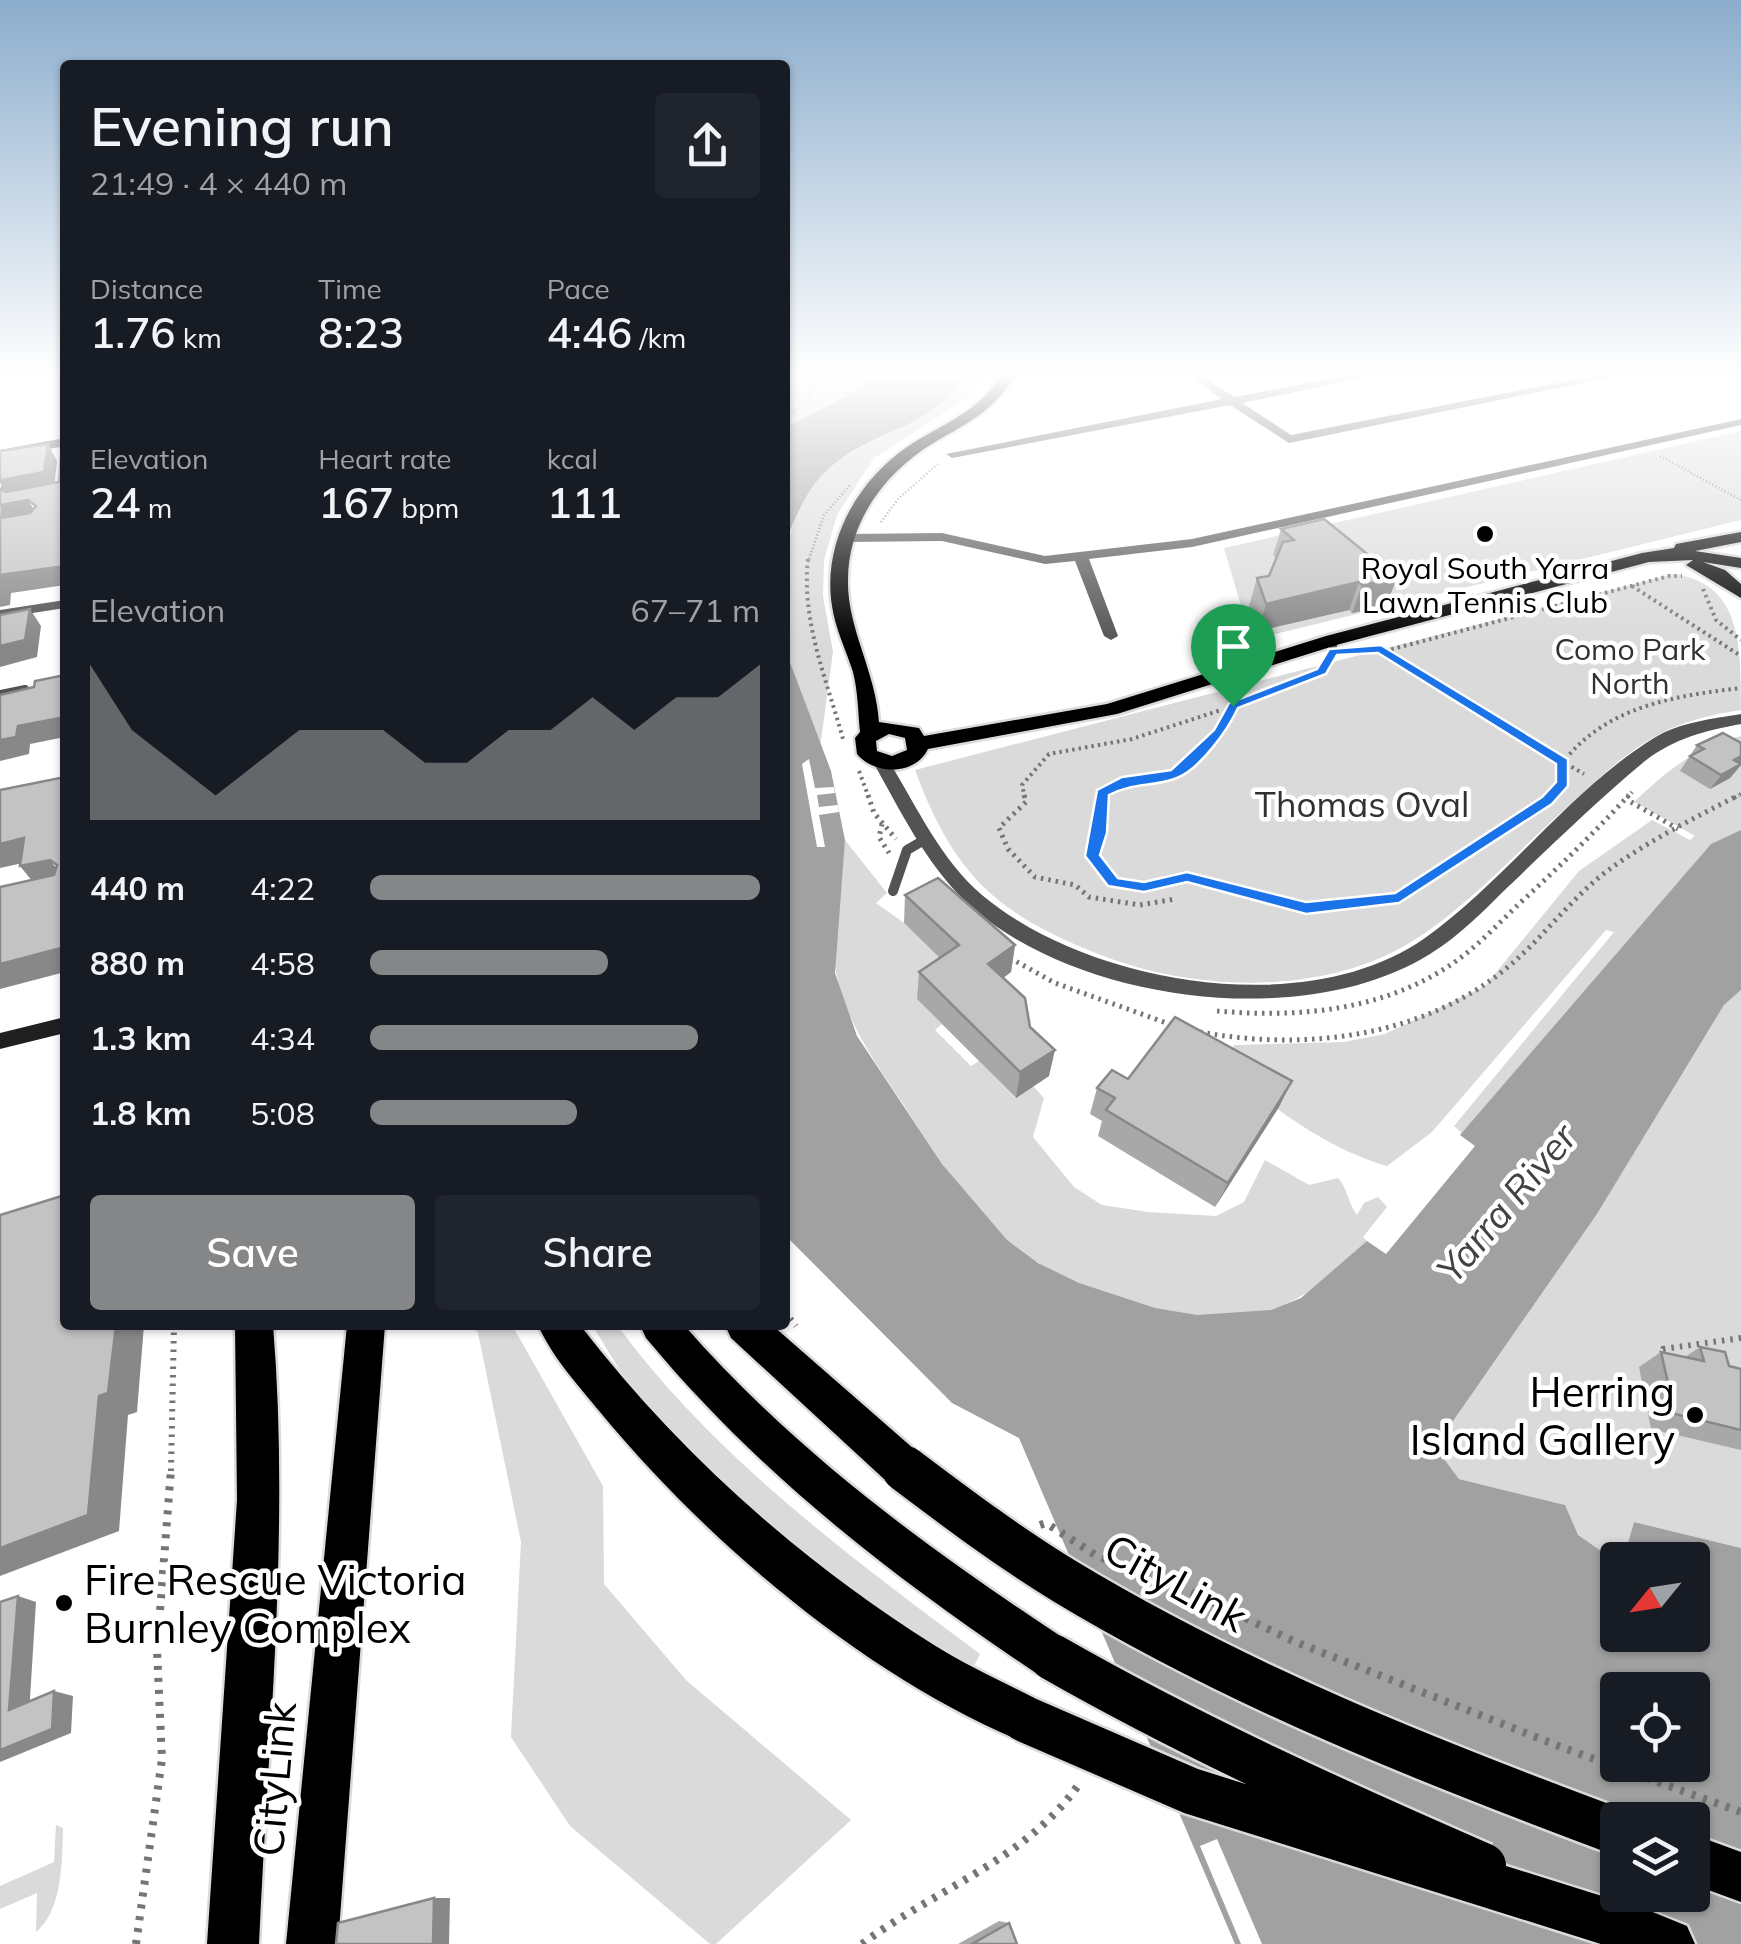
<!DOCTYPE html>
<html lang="en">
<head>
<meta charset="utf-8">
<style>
	body { margin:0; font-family:Mulish,sans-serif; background:#20242c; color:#f1f3f6; height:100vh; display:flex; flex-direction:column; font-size:38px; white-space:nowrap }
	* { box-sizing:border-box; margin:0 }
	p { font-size:32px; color:#9ea1a6 }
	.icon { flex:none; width:55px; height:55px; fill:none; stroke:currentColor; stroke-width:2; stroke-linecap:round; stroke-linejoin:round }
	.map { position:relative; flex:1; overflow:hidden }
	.details { position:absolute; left:60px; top:60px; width:730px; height:1270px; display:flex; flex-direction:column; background:#171b24; border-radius:10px; box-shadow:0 2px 8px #0004 }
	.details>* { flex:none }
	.needle { width:65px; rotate:240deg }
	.buttons { position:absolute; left:1600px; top:1542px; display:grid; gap:20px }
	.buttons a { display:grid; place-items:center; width:110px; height:110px; border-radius:10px; background:#171b24; box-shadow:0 2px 8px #0004; font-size:50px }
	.pin { position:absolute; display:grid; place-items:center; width:85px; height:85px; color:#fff; margin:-102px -42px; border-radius:50% 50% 50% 0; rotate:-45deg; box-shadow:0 0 10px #0007 }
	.pin .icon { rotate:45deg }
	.round { display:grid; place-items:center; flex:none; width:105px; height:105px; border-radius:10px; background:#20242c }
	.overview { display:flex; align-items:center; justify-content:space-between; height:170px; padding:0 30px }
	h1 { font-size:55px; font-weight:600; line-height:75px }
	.stats { display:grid; grid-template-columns:repeat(3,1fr); gap:15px; height:170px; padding:10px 30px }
	.stats div { display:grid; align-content:center }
	.stats b { font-size:42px; font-weight:600 }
	.stats small { font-size:28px; font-weight:400 }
	.stats p { font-size:28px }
	.chart { height:280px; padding:20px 30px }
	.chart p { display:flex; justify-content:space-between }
	.chart svg { width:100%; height:180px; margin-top:10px; fill:#858687; opacity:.7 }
	.primary-button { display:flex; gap:20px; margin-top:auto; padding:20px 30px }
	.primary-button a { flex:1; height:115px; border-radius:10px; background:#858687; color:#fff; font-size:40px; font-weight:600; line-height:115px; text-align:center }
	.primary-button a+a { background:#20242c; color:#f1f3f6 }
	ul { padding:0 30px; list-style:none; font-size:32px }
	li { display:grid; grid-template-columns:160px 120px 1fr; align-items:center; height:75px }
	li i { height:25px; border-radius:12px; background:#858687 }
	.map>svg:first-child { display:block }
	.green { fill:#dadada }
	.water { fill:#a1a1a1; fill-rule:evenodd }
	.pier { fill:#fff }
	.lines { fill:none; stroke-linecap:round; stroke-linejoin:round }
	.primary-casing { stroke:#dbdbdb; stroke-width:5 }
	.motorway-casing { stroke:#dbdbdb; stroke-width:5 }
	.path-far4 { stroke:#757575; stroke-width:2.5; stroke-dasharray:1 2.5; stroke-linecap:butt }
	.path-far3 { stroke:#757575; stroke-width:4; stroke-dasharray:2.5 4; stroke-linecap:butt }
	.path-far2 { stroke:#757575; stroke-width:5; stroke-dasharray:2.5 5; stroke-linecap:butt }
	.path-far1 { stroke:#757575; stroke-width:6; stroke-dasharray:2.5 6; stroke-linecap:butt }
	.path { stroke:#757575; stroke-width:8; stroke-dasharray:4 8; stroke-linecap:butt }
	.service-far1 { stroke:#535353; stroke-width:8 }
	.service { stroke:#535353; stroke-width:10 }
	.minor { fill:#535353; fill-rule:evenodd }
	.tertiary { fill:#535353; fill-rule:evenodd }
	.secondary { fill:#202020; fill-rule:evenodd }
	.primary { fill:#000; fill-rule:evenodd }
	.motorway { fill:#000; fill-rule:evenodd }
	.motorway-bridge-far1-casing { stroke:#dbdbdb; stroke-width:41; stroke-linecap:butt }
	.motorway-bridge-casing { stroke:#dbdbdb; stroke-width:51; stroke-linecap:butt }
	.motorway-bridge-far1 { stroke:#000; stroke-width:36 }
	.motorway-bridge { stroke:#000; stroke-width:46 }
	.wall { fill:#a8a8a8 }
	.shaded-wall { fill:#888 }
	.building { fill:#c3c3c3; stroke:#888; stroke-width:2.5 }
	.route { fill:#1a73e8; stroke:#fff; stroke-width:2.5; fill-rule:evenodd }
	.poi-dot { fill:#000; stroke:#fff; stroke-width:4 }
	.labels { text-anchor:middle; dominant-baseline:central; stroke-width:9; stroke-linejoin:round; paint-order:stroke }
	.far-poi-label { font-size:30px; fill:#000; stroke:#fff }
	.far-park-label { font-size:30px; fill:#313131; stroke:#fff }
	.park-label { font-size:35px; fill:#313131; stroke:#fff }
	.water-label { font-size:38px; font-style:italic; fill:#424242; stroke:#fff }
	.near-poi-label { font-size:42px; fill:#000; stroke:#fff; text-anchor:end }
	.near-street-label { font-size:42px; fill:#000; stroke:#fff }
</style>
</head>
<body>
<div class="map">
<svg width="1741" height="1944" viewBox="0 0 1741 1944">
	<rect width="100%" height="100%" fill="#fff"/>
	<!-- green -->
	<path class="green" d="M785,373H857L865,383L851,394L785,428Z
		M968,373H988L967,398L874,458L837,515L824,560L823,596L833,652L820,748C809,717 789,680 785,647C778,587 782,500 836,462C885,429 933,427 968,373Z
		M1741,431V520L1251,640L1224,548Z
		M1673,574C1741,583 1741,643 1741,710C1656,722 1627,753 1566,808C1519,850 1464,910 1411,942C1323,996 1195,992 1101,955C996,914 954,875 915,770Z
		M1741,736V846L1475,1145L1454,1126L1614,932L1606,930L1432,1132L1387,1166C1333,1151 1264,1106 1228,1063L1234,1045L1344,1042L1385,1034L1485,986L1579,871L1652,820L1690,840L1695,836L1634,802C1668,770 1695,747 1741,736Z
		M845,840L887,893L876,903L904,923L957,973L918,999L942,1024L935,1030L971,1066L979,1061L1015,1098L1033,1086L1044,1098L1033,1137L1074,1187L1102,1205L1148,1212L1216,1216L1244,1202L1265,1160L1309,1185L1338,1178C1348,1189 1348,1203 1357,1215L1364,1203L1378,1197L1387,1207L1363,1237L1367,1241C1340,1268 1312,1295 1276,1308C1202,1336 1068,1291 1010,1243C966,1206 934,1152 903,1104C876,1063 848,1026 837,977C829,944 841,876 845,840Z
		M1741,990V1548L1634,1522L1623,1560L1617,1562L1577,1535L1564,1505L1459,1479L1434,1448L1597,1214L1724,1005Z
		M472,1325H512L603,1486L604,1584L686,1680L851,1820L716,1944H710L570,1826L511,1737L521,1542L478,1333Z
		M592,1325H617C715,1458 849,1556 980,1654L973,1668C853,1592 736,1510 643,1401C623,1378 608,1350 592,1325Z
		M56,1825L63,1828C62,1860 63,1910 36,1932L37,1893L0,1909V1886L54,1862Z"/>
	<!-- water -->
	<path class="water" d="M857,373H968C931,430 881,427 834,464C808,484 797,514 785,543V428L851,394L864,383Z
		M785,649L831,771L845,840L835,973L857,1036L942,1164L1007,1240L1038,1263L1079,1283L1155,1308L1197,1315L1271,1310L1301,1298L1367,1241L1386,1254L1475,1146L1460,1135L1711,844L1741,830V990L1724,1005L1597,1214L1435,1447L1459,1479L1565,1505L1578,1535L1617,1562L1618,1635H1692V1560H1623L1634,1522L1741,1548V1944H1235L1019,1438L952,1403L785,1235ZM1618,1690H1692V1765H1618ZM1618,1820H1692V1895H1618Z"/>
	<!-- pier -->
	<path class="pier" d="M809,759L815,788L834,787L835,793L817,795L819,807L838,805L839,812L819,815L825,847H817L802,764Z
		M1217,1839L1262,1944H1241L1200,1846Z"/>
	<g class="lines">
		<defs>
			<path id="primary" d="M1002,373H1016C997,409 968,423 935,442C886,471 848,521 848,580C847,628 876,672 879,722L919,728L924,736L1107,704L1326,636L1642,553L1674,548L1676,544L1741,532V542L1695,551L1741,558V568L1703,562L1725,570L1741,584V598L1686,565L1693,560L1649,562L1340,644L1117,714L928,749C915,776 874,775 857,754L855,738L860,732C858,712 858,692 853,672C846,650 835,628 832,606C822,544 856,482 907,447C941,424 981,412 1002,373ZM889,734L905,738L907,750L892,756L877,751L876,741Z"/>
			<path id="motorway" d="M235,1325H273C290,1530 268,1739 259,1944H207L237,1500Z
				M347,1325H385L338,1944H286Z
				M538,1325H580C678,1452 799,1560 934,1645C969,1667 1006,1683 1042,1702L1049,1719L1042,1736L1025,1743C866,1677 709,1544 600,1412C578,1385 552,1357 538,1325Z
				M640,1325H684C795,1452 928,1549 1068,1641L1075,1657L1068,1673L1052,1680L1036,1673C891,1576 758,1473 646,1338Z
				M725,1325H772L914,1449L920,1464L914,1479L899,1485L884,1479L731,1338Z
				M1692,1834L1741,1852V1902L1692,1884Z
				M1633,1904L1687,1926L1695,1944H1613L1607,1930L1615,1912Z"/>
		</defs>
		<!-- primary casing -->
		<use href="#primary" class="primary-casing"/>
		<!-- motorway casing -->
		<use href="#motorway" class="motorway-casing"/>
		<!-- path-far4 -->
		<path class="path-far4" d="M785,418L809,401L812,373
			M1660,456L1741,500
			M881,522L899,498L939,463
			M808,562L824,515L850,485"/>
		<!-- path-far3 -->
		<path class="path-far3" d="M808,559C801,622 827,680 843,739
			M1632,586L1741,656
			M1703,589L1716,620L1741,640
			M1378,648L1563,762C1607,706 1674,696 1741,688
			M1385,651L1669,576H1682
			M859,771L869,798
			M1025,798L1022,785L1049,754L1132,739L1221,710
			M1102,798V793C1124,779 1148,784 1172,775C1196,766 1215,738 1229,718
			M1548,798L1563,783V762L1584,774
			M1627,798L1632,792
			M1734,798L1741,794"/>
		<!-- path-far2 -->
		<path class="path-far2" d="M868,795L874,813L896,839
			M1024,795L1026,802L999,828L1008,849L1035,877L1075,885L1089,897L1140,905L1175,899
			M1102,795L1093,856L1113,882L1144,887L1187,877L1306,908L1399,898L1552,795
			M1631,802L1678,829
			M882,824L879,837L889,853
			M1010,958L1055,983L1175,1026
			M1217,1011C1299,1018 1382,1011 1452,964C1477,947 1498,924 1520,903C1558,868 1594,833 1629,795
			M1200,1032C1303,1051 1419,1038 1503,971C1541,941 1569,900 1607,871C1648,841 1694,818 1739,795"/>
		<!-- path-far1 -->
		<path class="path-far1" d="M785,1312L796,1326
			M1660,1357L1663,1349L1741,1338
			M171,1471L174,1325"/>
		<!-- path -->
		<path class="path" d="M1040,1525L1046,1523L1097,1556L1191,1592L1293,1641L1561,1747L1741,1812
			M136,1944L162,1759L157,1650L171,1469
			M862,1944C935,1889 1029,1859 1081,1781"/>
		<!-- service-far1 -->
		<path class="service-far1" d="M0,694L25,689
			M1233,706L1322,671L1333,652V640"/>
		<!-- service -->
		<path class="service" d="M893,891L907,850L926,839"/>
		<!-- minor -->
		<path class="minor" d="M1185,373H1198L1234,397L1361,373H1385L1242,403L1291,435L1608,373H1631L1289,443L1230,405L952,458L946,454L1222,399Z
			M1741,419V425L1192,547L1089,559L1118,636L1111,640L1104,636L1075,561L1045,564L942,541L845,542L838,538L845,534L942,533L1045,556L1192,539Z
			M65,438V446L0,458V450Z
			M65,600V608L0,618V610Z"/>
		<!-- tertiary -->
		<path class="tertiary" d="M1741,714V724C1704,731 1675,738 1645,761C1598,800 1554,843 1510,885C1485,909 1460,936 1430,954C1304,1033 1071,1002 965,901C925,862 900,810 873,762L875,758H887C916,805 940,859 982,895C1088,984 1306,1022 1425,938C1505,881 1571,789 1654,738C1680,722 1712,719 1741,714Z"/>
		<!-- secondary -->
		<path class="secondary" d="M51,373H65V380Z
			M65,1017V1033L0,1049V1033Z"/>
		<!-- primary -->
		<use href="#primary" class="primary"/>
		<!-- motorway -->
		<use href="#motorway" class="motorway"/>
		<defs>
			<path id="motorway-bridge-far1" d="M899,1464L909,1471"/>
			<path id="motorway-bridge" d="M905,1469C958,1509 1010,1548 1066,1582C1240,1687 1428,1761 1618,1832
				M1052,1657C1192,1737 1336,1802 1483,1866
				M1025,1719L1191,1791L1633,1930"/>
		</defs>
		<!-- motorway-bridge-far1 casing -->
		<use href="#motorway-bridge-far1" class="motorway-bridge-far1-casing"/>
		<!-- motorway-bridge casing -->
		<use href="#motorway-bridge" class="motorway-bridge-casing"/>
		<!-- motorway-bridge-far1 -->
		<use href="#motorway-bridge-far1" class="motorway-bridge-far1"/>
		<!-- motorway-bridge -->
		<use href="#motorway-bridge" class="motorway-bridge"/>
	</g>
	<!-- wall -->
	<path class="wall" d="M1324,519L1386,606L1352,613L1349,610L1258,631L1249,606L1257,578L1269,576L1276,559L1273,555L1281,529Z
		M1741,743V765L1730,778L1710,789L1680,771L1697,745Z
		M905,895L1015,945L1011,972L1003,978L1030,1027L1049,1076L1016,1098L917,999L919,972L940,958L904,923Z
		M1128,1079L1279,1107L1215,1207L1098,1136L1102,1121L1090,1114L1097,1088Z
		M1700,1347L1729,1366L1741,1369V1450L1651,1429L1639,1367L1661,1352L1685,1357Z
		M999,1921L1009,1923L1017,1944H958Z"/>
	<!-- shaded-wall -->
	<path class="shaded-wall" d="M48,444L57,461L54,488L28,500L38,516L0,524L1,480Z
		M65,566V585L11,593L10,605L0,607V575Z
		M1397,578L1386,606L1352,613L1362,585Z
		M1359,582L1349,610L1258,631L1266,604Z
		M30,609L41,626L37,657L0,667V646Z
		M65,717V737L30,744L29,754L0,761V740L18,726Z
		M1741,756V765L1730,778L1710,789L1734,760Z
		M24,838L41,859L0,868V844Z
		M50,860L65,879L37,887L20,866Z
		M1015,945L1011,972L985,991L988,964Z
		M65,947V972L0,989V964Z
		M1055,1050L1049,1076L1016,1098L1020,1072Z
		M1292,1081L1279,1107L1215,1207L1228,1183Z
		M116,1325H144L137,1412L128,1415L119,1531L0,1576V1548L99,1396Z
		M18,1596L36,1602L29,1714L9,1710Z
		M54,1691L73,1696L71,1733L0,1762V1750Z
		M434,1898H450L449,1944H433Z"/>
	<!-- building -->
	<path class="building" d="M62,442H65V566L0,575V518L30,513L36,506L28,500L0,505V489L6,492L59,482Z
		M48,444L44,472L1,480L0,483V451Z
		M1324,519L1397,578L1362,585L1359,582L1266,604L1257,578L1269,576L1283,542L1294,540L1281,529Z
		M30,609L25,640L0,646V615Z
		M65,675V717L18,726L16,737L0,740V695L34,687L35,681Z
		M1723,733L1741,743V756L1734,760L1741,764L1721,775L1690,756L1704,749L1697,745Z
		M65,777V947L0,964V887L54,875L57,865L50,860L20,866L24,838L0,844V790Z
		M938,878L1015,945L988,964L1025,998L1030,1027L1055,1050L1020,1072L919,972L959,945L905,895Z
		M1175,1017L1292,1081L1228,1183L1106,1110L1115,1098L1097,1088L1112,1070L1128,1079Z
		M65,1195V1325H116L108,1393L99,1396L88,1515L0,1548V1215Z
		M1700,1347L1725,1352L1729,1366L1741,1369V1430L1675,1414L1661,1352L1704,1361Z
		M18,1596L9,1710L54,1691L52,1729L0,1750V1602Z
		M434,1898L433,1944H336L338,1923Z
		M1009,1923L1017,1944H972Z"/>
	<!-- sky -->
	<linearGradient id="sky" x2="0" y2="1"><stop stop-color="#8baccc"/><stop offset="0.58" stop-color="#fff"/><stop offset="1" stop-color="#fff" stop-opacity="0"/></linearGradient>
	<rect width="1741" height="645" fill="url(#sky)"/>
	<!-- route -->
	<path class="route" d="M1381,645L1568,759V786L1552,804L1399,903L1306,914L1187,882L1144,892L1108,886L1085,856L1097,790L1122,777L1171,770L1214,730L1229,703L1317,669L1329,649ZM1378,653L1556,764V782L1542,797L1395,893L1306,902L1187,872L1144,882L1118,878L1100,855L1107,833L1109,795C1131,783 1154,787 1177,778C1200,769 1228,730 1238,708L1326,674L1337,655Z"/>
	<!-- markers -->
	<g class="poi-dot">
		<circle cx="1485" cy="534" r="10"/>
		<circle cx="1695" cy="1415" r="10"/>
		<circle cx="64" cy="1603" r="10"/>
	</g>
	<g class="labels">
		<!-- far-poi labels -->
		<g class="far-poi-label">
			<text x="1485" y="568">Royal South Yarra<tspan x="1485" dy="34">Lawn Tennis Club</tspan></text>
		</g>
		<!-- far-park labels -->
		<g class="far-park-label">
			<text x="1630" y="649">Como Park<tspan x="1630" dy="34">North</tspan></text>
		</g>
		<!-- park labels -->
		<g class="park-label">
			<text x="1362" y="804">Thomas Oval</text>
		</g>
		<!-- water labels -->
		<g class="water-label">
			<text transform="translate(1506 1203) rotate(-50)">Yarra River</text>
		</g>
		<!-- near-poi labels -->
		<g class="near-poi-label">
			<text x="1675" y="1391">Herring<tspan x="1675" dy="48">Island Gallery</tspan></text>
			<text x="84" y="1579" text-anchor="start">Fire Rescue Victoria<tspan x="84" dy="48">Burnley Complex</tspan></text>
		</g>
		<!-- near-street labels -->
		<g class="near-street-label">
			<text transform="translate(1176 1582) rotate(29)">CityLink</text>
			<text transform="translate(274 1779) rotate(-85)">CityLink</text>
		</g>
	</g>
</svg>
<div class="buttons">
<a><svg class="needle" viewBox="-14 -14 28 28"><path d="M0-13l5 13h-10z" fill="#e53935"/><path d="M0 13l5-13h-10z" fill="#9ea1a6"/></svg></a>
<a><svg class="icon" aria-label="locate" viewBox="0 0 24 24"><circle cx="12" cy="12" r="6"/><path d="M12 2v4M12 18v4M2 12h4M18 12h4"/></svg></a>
<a><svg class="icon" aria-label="layers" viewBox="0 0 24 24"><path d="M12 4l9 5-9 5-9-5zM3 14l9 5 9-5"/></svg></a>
</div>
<div class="pin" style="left:1233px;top:706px;background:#1e9e55"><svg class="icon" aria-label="arrive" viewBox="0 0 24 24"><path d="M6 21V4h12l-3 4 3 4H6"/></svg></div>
<section class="details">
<div class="overview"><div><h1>Evening run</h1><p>21:49 · 4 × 440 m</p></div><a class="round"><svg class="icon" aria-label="share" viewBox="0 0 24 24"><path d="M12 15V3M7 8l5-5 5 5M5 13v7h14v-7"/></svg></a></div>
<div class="stats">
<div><p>Distance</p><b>1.76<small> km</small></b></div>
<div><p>Time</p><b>8:23</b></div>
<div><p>Pace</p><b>4:46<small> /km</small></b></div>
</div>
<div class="stats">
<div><p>Elevation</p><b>24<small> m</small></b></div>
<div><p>Heart rate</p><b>167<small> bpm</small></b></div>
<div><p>kcal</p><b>111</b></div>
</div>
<div class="chart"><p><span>Elevation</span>67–71 m</p>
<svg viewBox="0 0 160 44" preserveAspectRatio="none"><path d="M0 44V6L10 22L20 30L30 38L40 30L50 22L60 22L70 22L80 30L90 30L100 22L110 22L120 14L130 22L140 14L150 14L160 6V44z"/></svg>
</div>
<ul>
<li><b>440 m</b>4:22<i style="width:100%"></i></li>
<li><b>880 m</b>4:58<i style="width:61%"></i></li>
<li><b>1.3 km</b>4:34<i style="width:84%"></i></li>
<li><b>1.8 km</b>5:08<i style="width:53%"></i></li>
</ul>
<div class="primary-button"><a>Save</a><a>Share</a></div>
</section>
</div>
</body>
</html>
